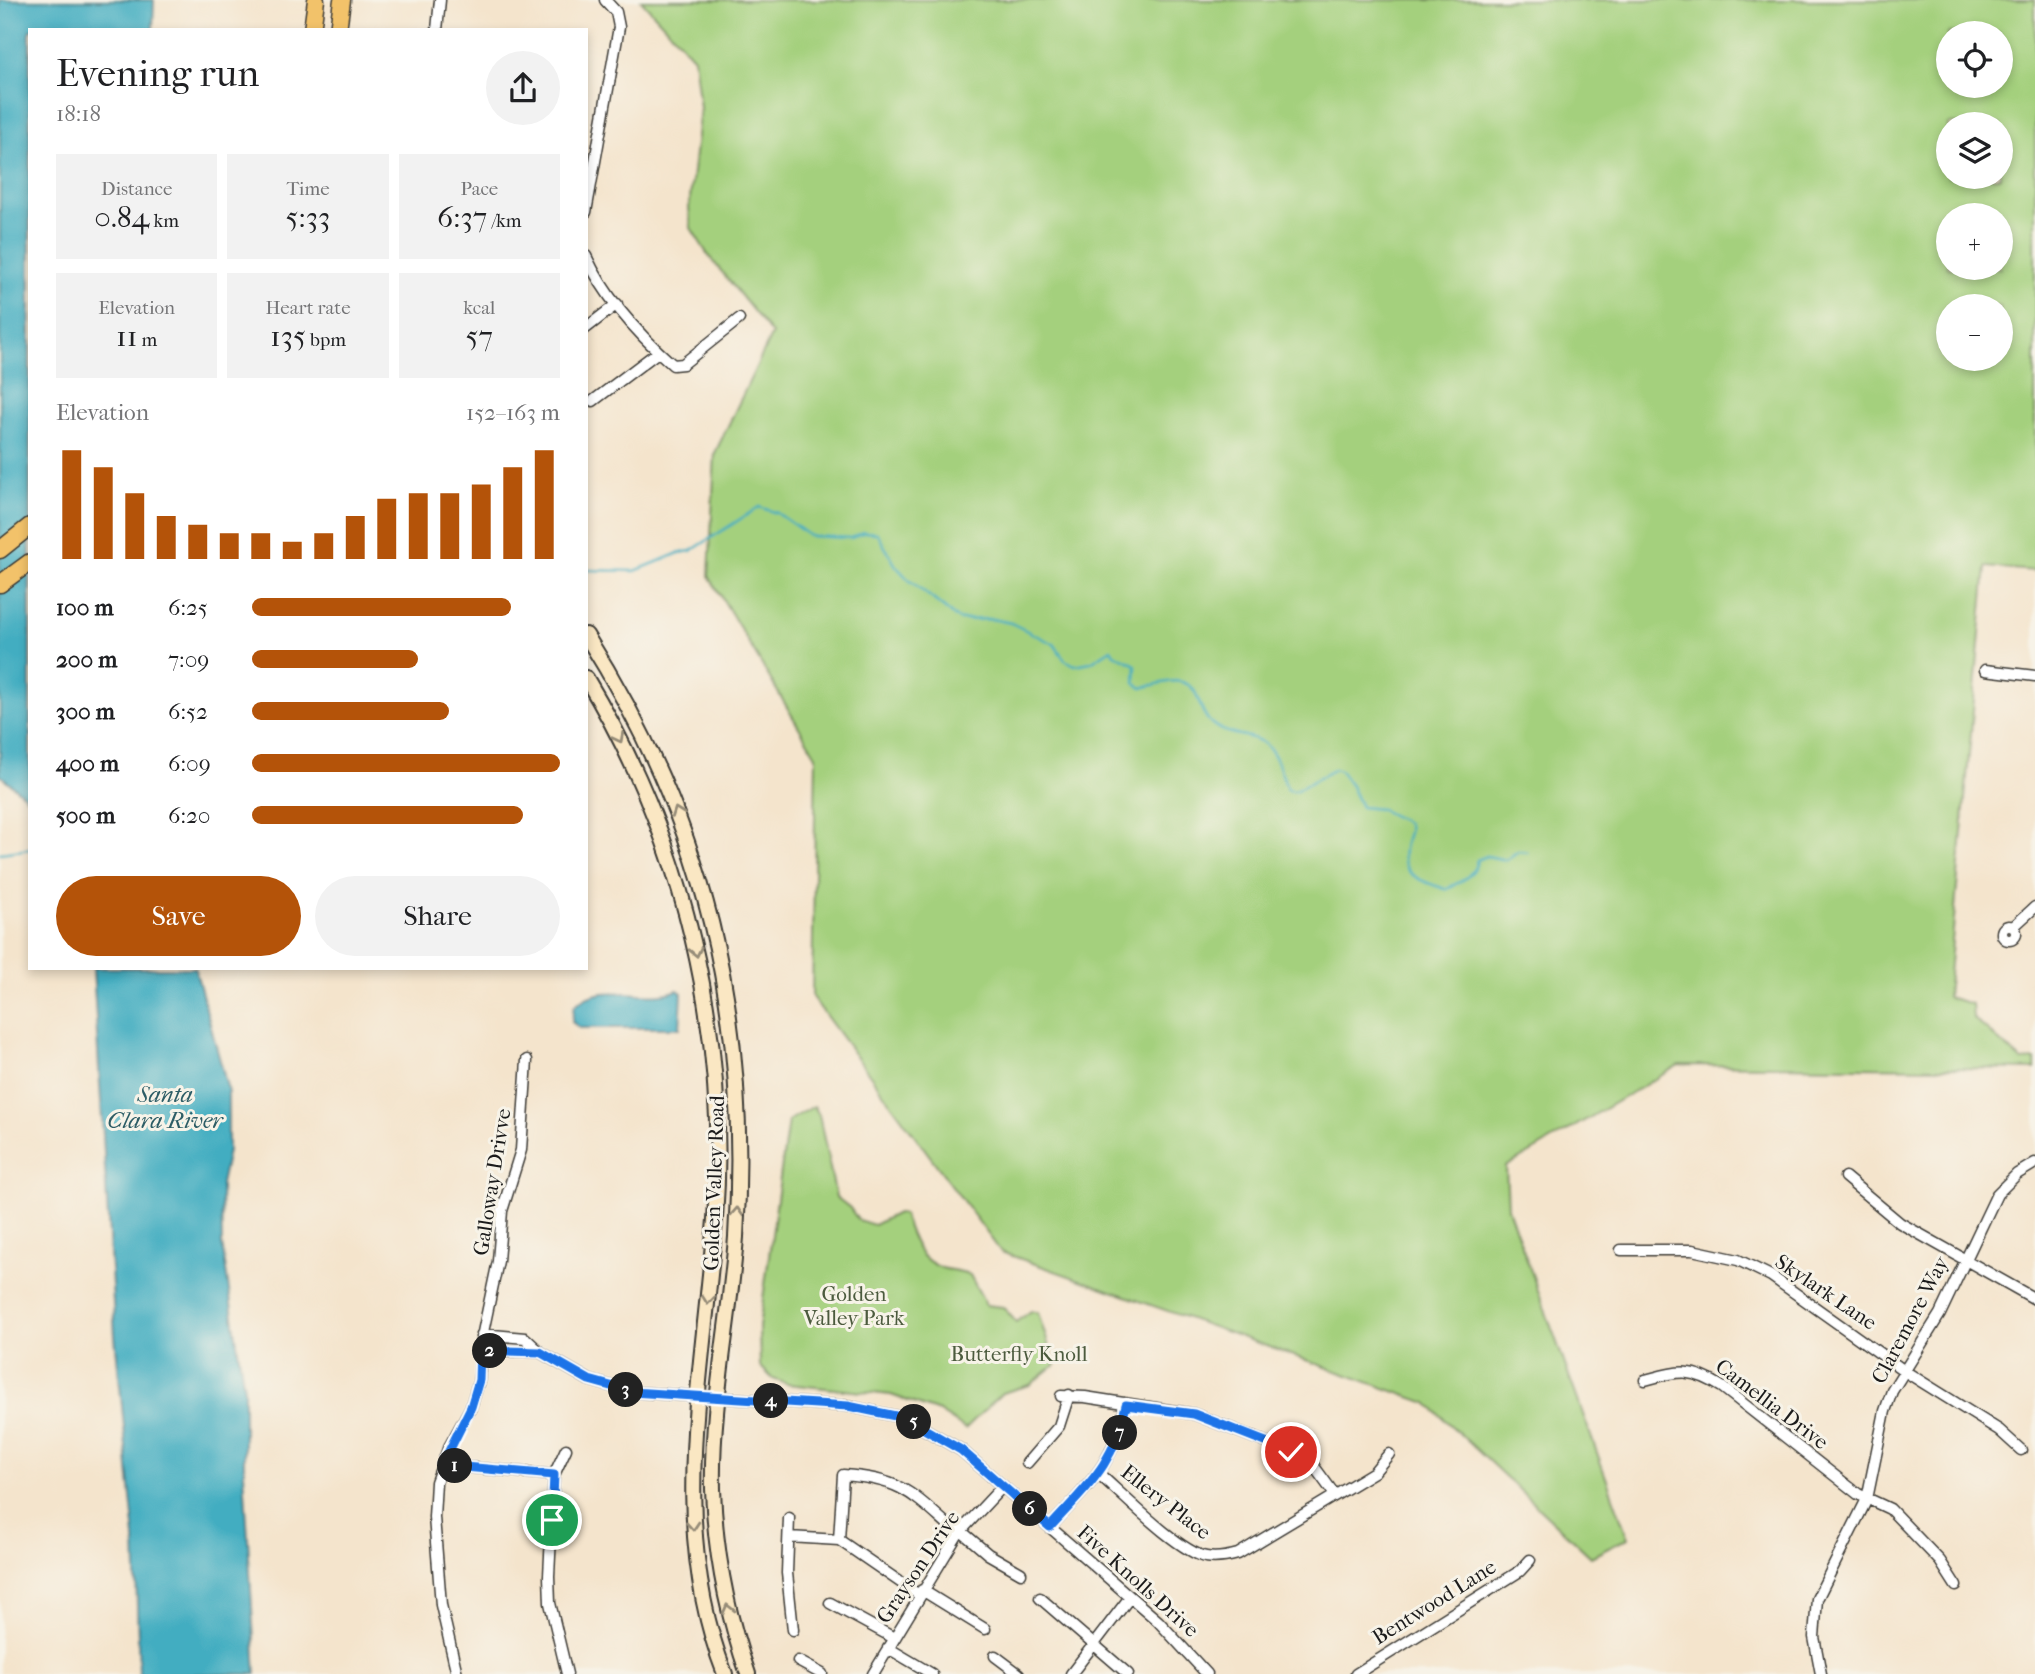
<!DOCTYPE html>
<html lang="en">
<head>
<meta charset="utf-8">
<style>
	body { margin:0; font-family:"IM FELL French Canon",serif; background:#f2f2f2; color:#202124; height:100vh; display:flex; flex-direction:column; font-size:26px; white-space:nowrap }
	* { box-sizing:border-box; margin:0 }
	p { font-size:23px; color:#757577 }
	.icon { flex:none; width:38px; height:38px; fill:none; stroke:currentColor; stroke-width:2; stroke-linecap:round; stroke-linejoin:round }
	.map { position:relative; flex:1; overflow:hidden }
	.panel { position:absolute; left:28px; top:28px; width:560px; height:942px; display:flex; flex-direction:column; background:#fff; border-radius:0px; box-shadow:0 4px 10px #0003 }
	.panel>* { flex:none }
	.buttons { position:absolute; left:1936px; top:21px; display:grid; gap:14px }
	.buttons a { display:grid; place-items:center; width:77px; height:77px; border-radius:50%; background:#fff; box-shadow:0 4px 10px #0003; font-size:35px }
	.pin { position:absolute; display:grid; place-items:center; width:60px; height:60px; color:#fff; margin:-30px; border:4px solid #fff; border-radius:50%; box-shadow:0 2px 7px #0007 }
	.km { position:absolute; width:35px; height:35px; margin:-18px; border-radius:50%; background:#222; color:#fff; font-size:19px; line-height:35px; text-align:center }
	.round { display:grid; place-items:center; flex:none; width:74px; height:74px; border-radius:37px; background:#f2f2f2 }
	.headline { display:flex; align-items:center; justify-content:space-between; height:119px; padding:0 28px }
	h1 { font-size:38px; font-weight:600; line-height:52px }
	.metrics { display:grid; grid-template-columns:repeat(3,1fr); gap:10px; height:119px; padding:7px 28px }
	.metrics div { display:grid; align-content:center; border-radius:0px; background:#f2f2f2; text-align:center }
	.metrics b { font-size:30px; font-weight:600 }
	.metrics small { font-size:19px; font-weight:400 }
	.metrics p { font-size:19px }
	.chart { height:196px; padding:14px 28px }
	.chart p { display:flex; justify-content:space-between }
	.chart svg { width:100%; height:126px; margin-top:7px; stroke:#b45309; stroke-width:6 }
	.primary-button { display:flex; gap:14px; margin-top:auto; padding:14px 28px }
	.primary-button a { flex:1; height:80px; border-radius:42px; background:#b45309; color:#fff; font-size:28px; font-weight:600; line-height:80px; text-align:center }
	.primary-button a+a { background:#f2f2f2; color:#202124 }
	ul { padding:0 28px; list-style:none; font-size:23px }
	li { display:grid; grid-template-columns:112px 84px 1fr; align-items:center; height:52px }
	li i { height:18px; border-radius:9px; background:#b45309 }
	.map>svg:first-child { display:block }
	.green { fill:#a4d07d; stroke:#60764c; stroke-width:2; fill-rule:evenodd }
	.water { fill:#42adc1; stroke:#2f646e; stroke-width:2 }
	.lines { fill:none; stroke-linecap:round; stroke-linejoin:round }
	.stream { stroke:#42adc1; stroke-width:2.5 }
	.minor-casing { stroke:#3c3a36; stroke-width:13 }
	.secondary-casing { stroke:#3c3a36; stroke-width:18 }
	.primary-casing { stroke:#3c3a36; stroke-width:19 }
	.minor { stroke:#fff; stroke-width:10 }
	.secondary { stroke:#fae7c3; stroke-width:14 }
	.primary { stroke:#f2c26a; stroke-width:16 }
	.oneway { stroke:#968c78 }
	.route-casing { stroke:#fff; stroke-width:14 }
	.route { stroke:#1a73e8; stroke-width:9 }
	.labels { text-anchor:middle; dominant-baseline:central; stroke-width:6; stroke-linejoin:round; paint-order:stroke }
	.street-label { font-size:21px; fill:#1c1c1c; stroke:#f7f3e8 }
	.park-label { font-size:21px; fill:#4c5b3e; stroke:#f7f3e8 }
	.water-label { font-size:23px; font-style:italic; fill:#2d5d66; stroke:#f7f3e8 }
</style>
</head>
<body>
<div class="map">
<svg width="2035" height="1674" viewBox="0 0 2035 1674">
	<rect width="100%" height="100%" fill="#f7f3e8"/>
	<filter id="ink" filterUnits="userSpaceOnUse"><feTurbulence type="fractalNoise" baseFrequency=".0143" numOctaves="2"/><feDisplacementMap in="SourceGraphic" scale="14" xChannelSelector="R" yChannelSelector="G"/><feConvolveMatrix kernelMatrix="1 2 1 2 8 2 1 2 1" color-interpolation-filters="sRGB"/></filter>
	<filter id="wash" filterUnits="userSpaceOnUse"><feTurbulence type="fractalNoise" baseFrequency=".00686" numOctaves="4" result="noise"/><feDisplacementMap in="SourceGraphic" scale="28" xChannelSelector="R" yChannelSelector="G"/><feGaussianBlur stdDeviation="1.57" result="paint"/><feColorMatrix in="noise" values="0 0 0 0 0 0 0 0 0 0 0 0 0 0 0 0 0 1.4 0 .05"/><feComposite in="paint" operator="in"/></filter>
	<g filter="url(#wash)">
		<rect width="100%" height="100%" fill="#f4e4cc"/>
		<!-- green -->
		<path class="green" d="M641,0H2035V571L1986,567L1947,997L1972,1004L1973,1018L2022,1061L2035,1060V1069L1679,1065L1506,1167L1508,1208L1628,1538L1591,1557L1427,1403L1001,1252L812,997L816,756L709,576L715,453L772,334L708,255L691,228L689,208L700,108L694,58ZM2000,33V86H1948V33ZM2000,124V177H1948V124ZM1948,215H2000V268H1948ZM2000,306V359H1948V306Z
			M814,1106L819,1115L836,1197L850,1208L858,1220L874,1225L897,1213L903,1214C912,1237 916,1259 942,1268C952,1271 961,1270 970,1275L986,1305L1003,1307L1016,1322L1031,1311L1038,1313L1055,1365L1030,1385L1002,1393L965,1429L939,1412L891,1395L787,1384L773,1379L760,1366L759,1327L788,1121Z"/>
		<!-- water -->
		<path class="water" d="M0,0H154L153,30H30V800L0,775Z
			M93,968H195L228,1090V1151L221,1184L222,1244L244,1389V1472L256,1674H139L135,1538L115,1336Z
			M678,990L682,993L680,1028H580L572,1022L574,1006C605,978 644,1004 678,990Z"/>
		<g class="lines">
			<!-- stream -->
			<path class="stream" d="M586,570L635,571L679,553L691,551L759,507L777,513L810,536L851,538L864,532L877,533L896,566L908,579L959,620L992,619L1011,623L1054,644L1065,660L1075,665L1091,662L1111,649L1114,654L1136,665L1135,683L1142,688C1159,684 1186,672 1196,694C1200,704 1203,716 1211,723C1227,738 1252,732 1267,746C1279,757 1281,776 1288,790L1295,791L1335,769L1341,772L1351,786L1361,807L1380,809L1407,823C1410,830 1408,832 1406,839C1396,875 1417,879 1445,889C1459,883 1475,876 1477,860L1487,856L1506,860L1518,851L1528,852
				M0,853L30,849"/>
		</g>
	</g>
	<g filter="url(#ink)">
		<g class="lines">
			<defs>
				<path id="minor" d="M437,30L440,0
					M586,212L619,27L616,12L605,0
					M586,256C605,298 639,335 673,365L683,364L739,319
					M586,328L617,304
					M593,401L658,352
					M1985,670L2035,676
					M2002 933a7 7 0 1 1 14 0a7 7 0 1 1-14 0Z
					M2013,927L2035,907
					M1845,1177L1900,1223L2035,1299
					M1621,1250H1692L1738,1260L1771,1276L1906,1372L1999,1430L2021,1450
					M482,1334L525,1338L540,1352L589,1380L632,1392L848,1406L905,1418L961,1450L1158,1621L1207,1674
					M480,1350L540,1352
					M1645,1380C1680,1371 1690,1367 1722,1387L1858,1494L1890,1509L1940,1561L1956,1586
					M1061,1396L1085,1397L1194,1414L1291,1452L1313,1465L1335,1495
					M566,1449L554,1475L549,1576L550,1603L567,1674
					M1027,1463L1059,1426L1069,1395
					M442,1465L554,1475
					M1099,1474C1122,1494 1179,1552 1206,1557C1217,1559 1227,1557 1238,1554L1374,1472L1389,1454
					M789,1518L787,1573L793,1630
					M1050,1527C1090,1483 1114,1465 1126,1404
					M961,1531L988,1554L1021,1573
					M789,1537L839,1540
					M839,1540L843,1475C905,1479 914,1496 958,1534
					M839,1540L919,1595
					M922,1590L985,1629
					M1040,1598L1128,1674
					M830,1603L894,1638
					M888,1648L932,1674
					M995,1656L1019,1674
					M798,1661L822,1674
					M457,1674L441,1605L434,1517L436,1482L448,1449L471,1407L479,1380L482,1337L498,1261L502,1211L521,1150L527,1060
					M873,1674L958,1534L1003,1486
					M1071,1674L1130,1597
					M1356,1674L1520,1571L1530,1560
					M1821,1674L1814,1637L1817,1599L1867,1499L1885,1411L1892,1391L1940,1314L1997,1194L2017,1174L2035,1163"/>
				<path id="secondary" d="M586,635C706,825 750,1013 736,1237C730,1320 711,1405 713,1489C715,1553 727,1614 748,1674
					M586,678C684,840 729,1031 715,1219C704,1371 667,1527 725,1674"/>
				<path id="primary" d="M312,30L316,0
					M338,30L342,0
					M0,550L30,526
					M0,584L30,562"/>
			</defs>
			<!-- minor casing -->
			<use href="#minor" class="minor-casing"/>
			<!-- secondary casing -->
			<use href="#secondary" class="secondary-casing"/>
			<!-- primary casing -->
			<use href="#primary" class="primary-casing"/>
			<!-- minor -->
			<use href="#minor" class="minor"/>
			<!-- secondary -->
			<use href="#secondary" class="secondary"/>
			<!-- primary -->
			<use href="#primary" class="primary"/>
		</g>
		<!-- one-way arrows -->
		<defs><path id="oneway-chevron" d="M-2-3.5L2.5 0L-2 3.5" fill="none" stroke-width="1.6" stroke-linecap="round" stroke-linejoin="round" transform="scale(1.75)"/></defs>
		<g class="oneway">
			<use href="#oneway-chevron" transform="translate(619 738) rotate(63)"/>
			<use href="#oneway-chevron" transform="translate(677 812) rotate(-110)"/>
			<use href="#oneway-chevron" transform="translate(696 952) rotate(78)"/>
			<use href="#oneway-chevron" transform="translate(737 1212) rotate(-87)"/>
			<use href="#oneway-chevron" transform="translate(708 1300) rotate(96)"/>
			<use href="#oneway-chevron" transform="translate(693 1526) rotate(86)"/>
			<use href="#oneway-chevron" transform="translate(728 1609) rotate(-104)"/>
		</g>
	</g>
	<g class="lines" filter="url(#ink)">
		<defs>
			<path id="route" d="M552,1520L554,1475L442,1465L471,1407L479,1380L480,1350L540,1352L589,1380L632,1392L848,1406L905,1418L961,1450L1050,1527C1090,1483 1114,1465 1126,1405L1194,1414L1291,1452"/>
		</defs>
		<!-- route casing -->
		<use href="#route" class="route-casing"/>
		<!-- route -->
		<use href="#route" class="route"/>
	</g>
	<g class="labels">
		<!-- street labels -->
		<g class="street-label">
			<text transform="translate(492 1182) rotate(-81)">Galloway Drivve</text>
			<text transform="translate(714 1183) rotate(-88)">Golden Valley Road</text>
			<text transform="translate(1826 1292) rotate(34)">Skylark Lane</text>
			<text transform="translate(1910 1320) rotate(-62)">Claremore Way</text>
			<text transform="translate(1772 1404) rotate(37)">Camellia Drive</text>
			<text transform="translate(1166 1502) rotate(38)">Ellery Place</text>
			<text transform="translate(918 1567) rotate(-56)">Grayson Drive</text>
			<text transform="translate(1138 1581) rotate(42)">Five Knolls Drive</text>
			<text transform="translate(1434 1602) rotate(-32)">Bentwood Lane</text>
		</g>
		<!-- park labels -->
		<g class="park-label">
			<text x="854" y="1294">Golden<tspan x="854" dy="24">Valley Park</tspan></text>
			<text x="1019" y="1354">Butterfly Knoll</text>
		</g>
		<!-- water labels -->
		<g class="water-label">
			<text x="165" y="1094">Santa<tspan x="165" dy="26">Clara River</tspan></text>
		</g>
	</g>
</svg>
<div class="buttons">
<a><svg class="icon" aria-label="locate" viewBox="0 0 24 24"><circle cx="12" cy="12" r="6"/><path d="M12 2v4M12 18v4M2 12h4M18 12h4"/></svg></a>
<a><svg class="icon" aria-label="layers" viewBox="0 0 24 24"><path d="M12 4l9 5-9 5-9-5zM3 14l9 5 9-5"/></svg></a>
<a>+</a>
<a>−</a>
</div>
<div class="pin" style="left:552px;top:1520px;background:#1e9e55"><svg class="icon" aria-label="arrive" viewBox="0 0 24 24"><path d="M6 21V4h12l-3 4 3 4H6"/></svg></div>
<div class="pin" style="left:1291px;top:1452px;background:#d93025"><svg class="icon" aria-label="check" viewBox="0 0 24 24"><path d="M5 12l5 5 9-10"/></svg></div>
<b class="km" style="left:455px;top:1466px">1</b>
<b class="km" style="left:490px;top:1351px">2</b>
<b class="km" style="left:626px;top:1390px">3</b>
<b class="km" style="left:771px;top:1401px">4</b>
<b class="km" style="left:914px;top:1422px">5</b>
<b class="km" style="left:1030px;top:1509px">6</b>
<b class="km" style="left:1120px;top:1433px">7</b>
<section class="panel">
<div class="headline"><div><h1>Evening run</h1><p>18:18</p></div><a class="round"><svg class="icon" aria-label="share" viewBox="0 0 24 24"><path d="M12 15V3M7 8l5-5 5 5M5 13v7h14v-7"/></svg></a></div>
<div class="metrics">
<div><p>Distance</p><b>0.84<small> km</small></b></div>
<div><p>Time</p><b>5:33</b></div>
<div><p>Pace</p><b>6:37<small> /km</small></b></div>
</div>
<div class="metrics">
<div><p>Elevation</p><b>11<small> m</small></b></div>
<div><p>Heart rate</p><b>135<small> bpm</small></b></div>
<div><p>kcal</p><b>57</b></div>
</div>
<div class="chart"><p><span>Elevation</span>152–163 m</p>
<svg viewBox="0 0 160 44" preserveAspectRatio="none"><path d="M5 44V6M15 44V12M25 44V21M35 44V29M45 44V32M55 44V35M65 44V35M75 44V38M85 44V35M95 44V29M105 44V23M115 44V21M125 44V21M135 44V18M145 44V12M155 44V6"/></svg>
</div>
<ul>
<li><b>100 m</b>6:25<i style="width:84%"></i></li>
<li><b>200 m</b>7:09<i style="width:54%"></i></li>
<li><b>300 m</b>6:52<i style="width:64%"></i></li>
<li><b>400 m</b>6:09<i style="width:100%"></i></li>
<li><b>500 m</b>6:20<i style="width:88%"></i></li>
</ul>
<div class="primary-button"><a>Save</a><a>Share</a></div>
</section>
</div>
</body>
</html>
